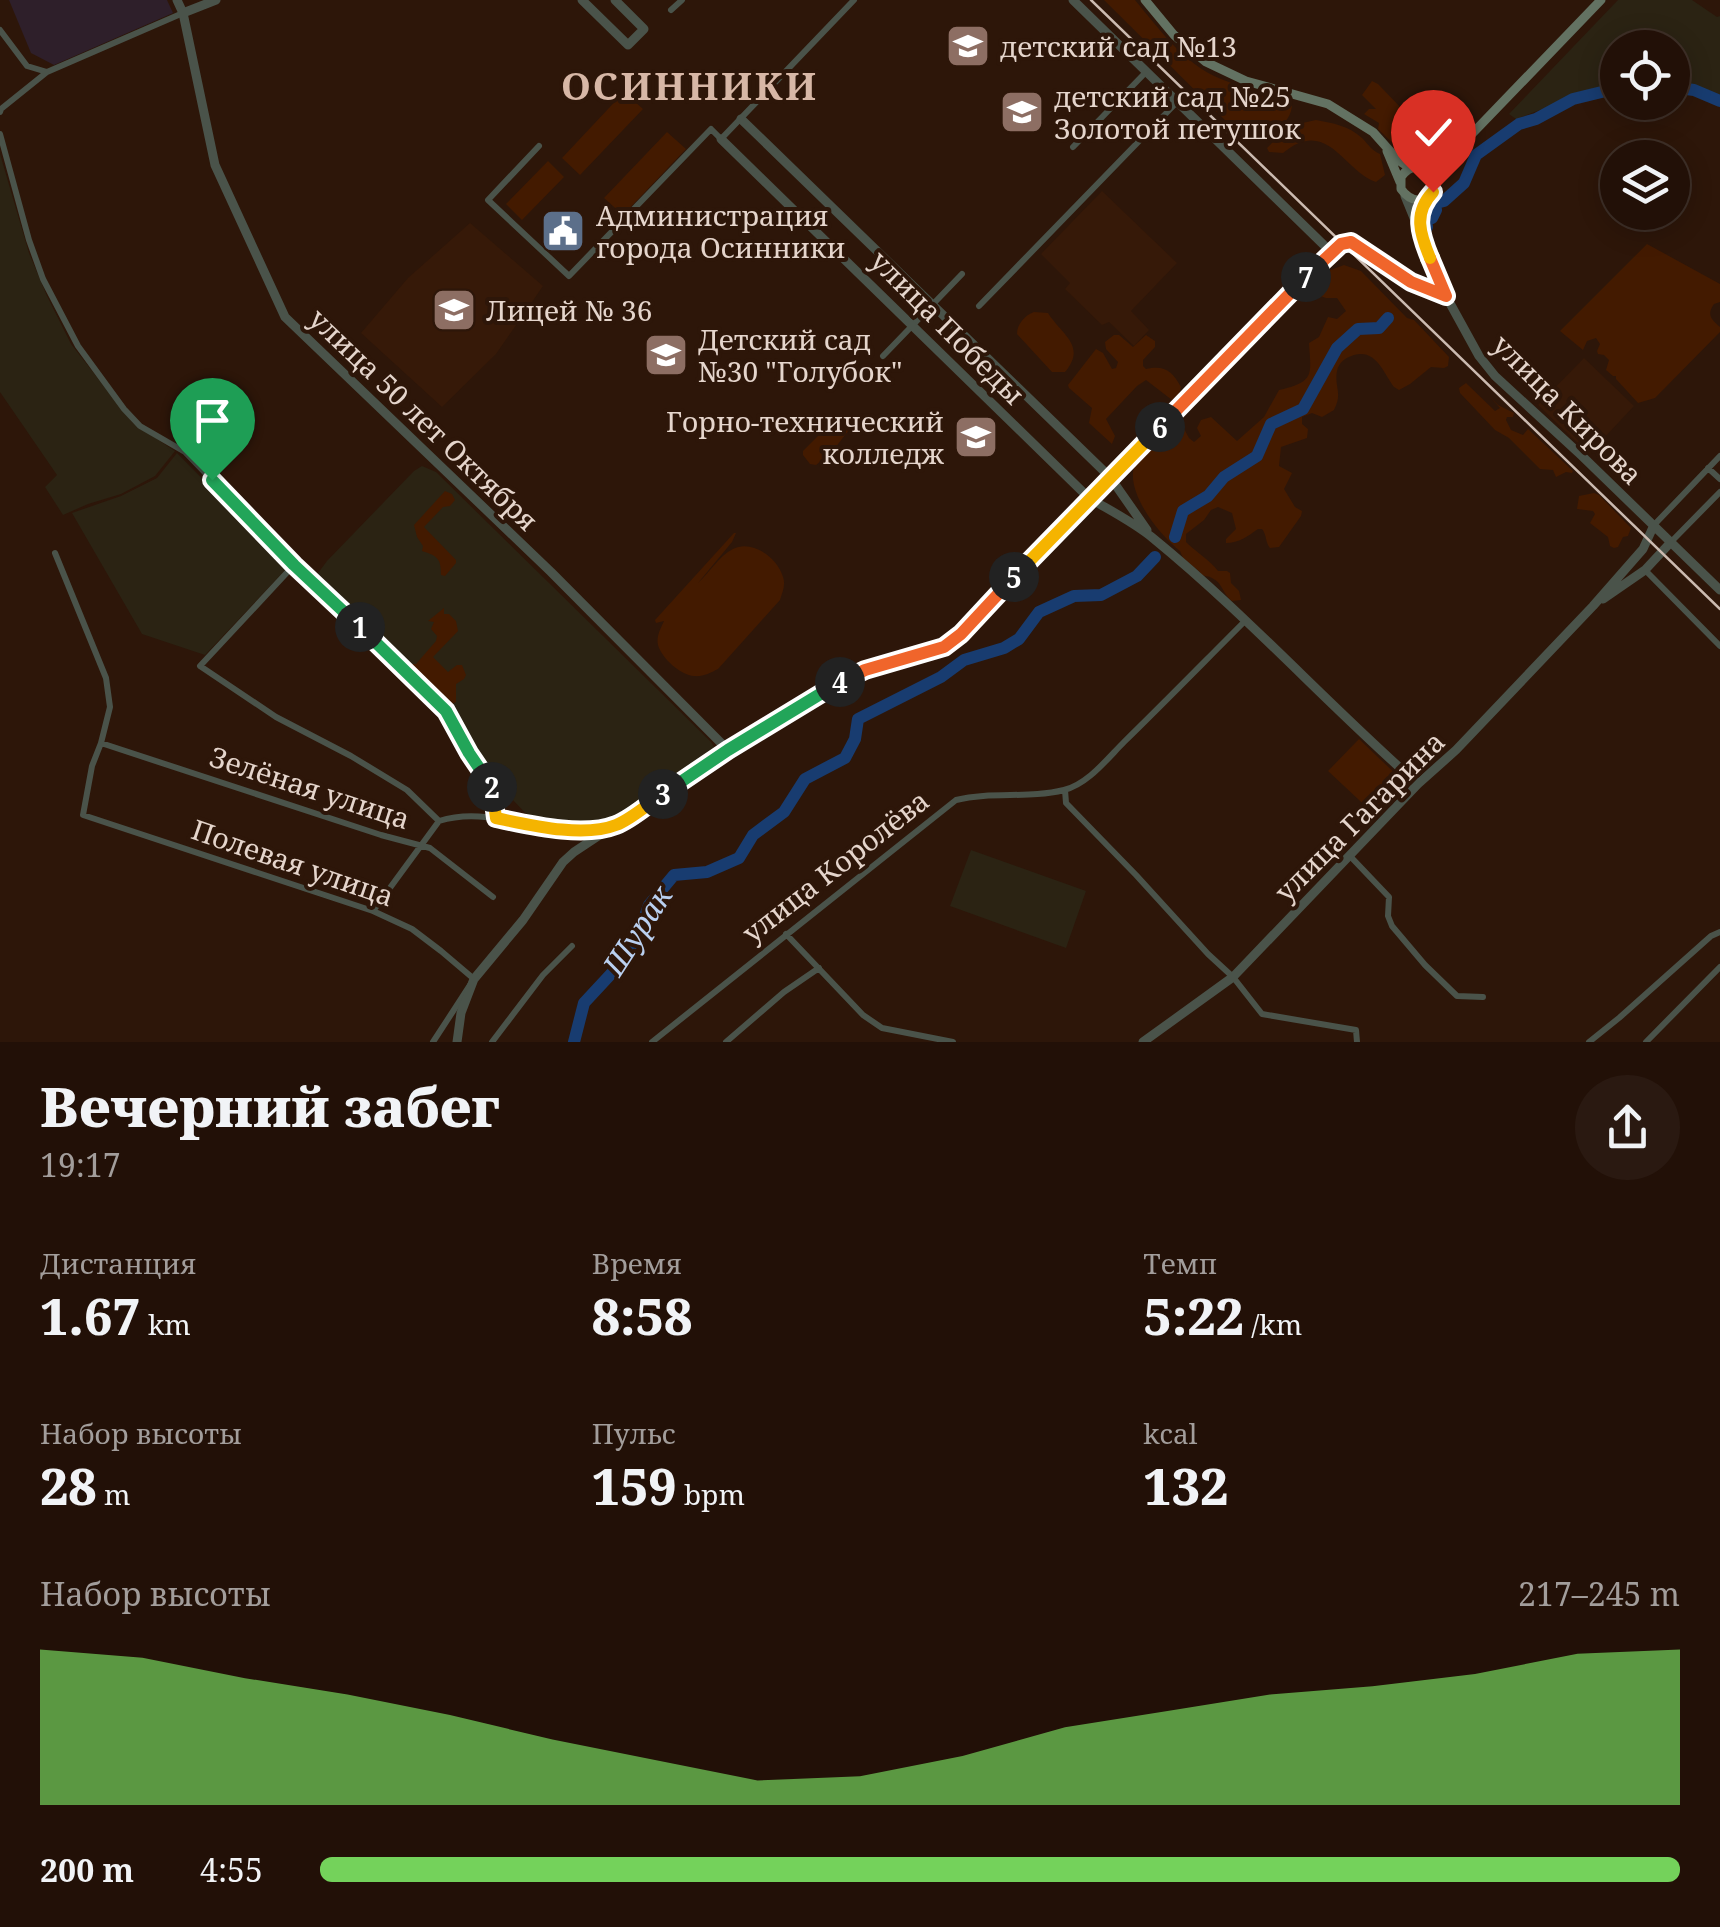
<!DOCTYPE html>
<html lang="ru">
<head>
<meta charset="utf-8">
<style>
	body { margin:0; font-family:"Noto Serif",serif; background:#2a1911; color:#f1f3f6; height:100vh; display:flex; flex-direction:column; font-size:38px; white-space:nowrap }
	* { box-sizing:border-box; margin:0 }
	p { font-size:32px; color:#a29d9b }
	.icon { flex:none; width:55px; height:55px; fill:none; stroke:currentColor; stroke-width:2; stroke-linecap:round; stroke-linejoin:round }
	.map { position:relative; height:1042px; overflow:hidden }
	.details { display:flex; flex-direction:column; background:#221007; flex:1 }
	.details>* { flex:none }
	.buttons { position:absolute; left:1600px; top:30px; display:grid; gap:20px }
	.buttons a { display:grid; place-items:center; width:90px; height:90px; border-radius:50%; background:#221007; box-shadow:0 5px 25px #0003,0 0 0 2px #3f3028; font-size:50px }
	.pin { position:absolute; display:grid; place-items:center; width:85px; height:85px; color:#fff; margin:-102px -42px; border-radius:50% 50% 50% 0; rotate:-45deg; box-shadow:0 0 10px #0007 }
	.pin .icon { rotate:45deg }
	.km { position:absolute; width:50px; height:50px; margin:-25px; border-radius:50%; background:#222; color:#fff; font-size:28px; line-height:50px; text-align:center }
	.round { display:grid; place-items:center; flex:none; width:105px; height:105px; border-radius:52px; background:#2a1911 }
	.head { display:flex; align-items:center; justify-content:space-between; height:170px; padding:0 40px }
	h1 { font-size:55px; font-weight:800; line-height:75px }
	.metrics { display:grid; grid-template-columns:repeat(3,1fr); gap:15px; height:170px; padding:10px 40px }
	.metrics div { display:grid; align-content:center }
	.metrics b { font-size:50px; font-weight:800 }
	.metrics small { font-size:28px; font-weight:400 }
	.metrics p { font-size:28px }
	.chart { height:280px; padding:20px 40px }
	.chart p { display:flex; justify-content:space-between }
	.chart svg { width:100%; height:180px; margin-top:10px; fill:#74d25b; opacity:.7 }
	ul { padding:0 40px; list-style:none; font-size:32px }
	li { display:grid; grid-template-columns:160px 120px 1fr; align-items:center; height:75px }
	li i { height:25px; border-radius:12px; background:#74d25b }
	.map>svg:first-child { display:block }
	.built { fill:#361908 }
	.industrial { fill:#2b2313 }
	.medical { fill:#2e1f2a }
	.green { fill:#431a00 }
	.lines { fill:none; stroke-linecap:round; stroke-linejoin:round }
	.river { stroke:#183c70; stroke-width:12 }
	.minor { stroke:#4a534a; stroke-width:6 }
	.tertiary { stroke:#4a534a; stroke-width:9 }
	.secondary { stroke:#637262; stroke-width:9 }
	.tram { stroke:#cbbab0; stroke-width:2.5 }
	.split-1-casing { stroke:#fff; stroke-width:20 }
	.split-2-casing { stroke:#fff; stroke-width:20 }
	.split-3-casing { stroke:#fff; stroke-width:20 }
	.split-4-casing { stroke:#fff; stroke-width:20 }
	.split-5-casing { stroke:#fff; stroke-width:20 }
	.split-6-casing { stroke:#fff; stroke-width:20 }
	.split-7-casing { stroke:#fff; stroke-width:20 }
	.split-8-casing { stroke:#fff; stroke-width:20 }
	.split-9-casing { stroke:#fff; stroke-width:20 }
	.split-1 { stroke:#22a559; stroke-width:12 }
	.split-2 { stroke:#22a559; stroke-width:12 }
	.split-3 { stroke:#f5b400; stroke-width:12 }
	.split-4 { stroke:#22a559; stroke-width:12 }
	.split-5 { stroke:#f0652b; stroke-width:12 }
	.split-6 { stroke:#f5b400; stroke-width:12 }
	.split-7 { stroke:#f0652b; stroke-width:12 }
	.split-8 { stroke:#f0652b; stroke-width:12 }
	.split-9 { stroke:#f5b400; stroke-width:12 }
	.labels { text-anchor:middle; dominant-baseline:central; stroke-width:8; stroke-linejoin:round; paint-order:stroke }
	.poi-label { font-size:28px; fill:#e5d5cc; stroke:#2d1609; text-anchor:start }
	.street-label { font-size:28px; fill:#e5d5cc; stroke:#2d1609 }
	.water-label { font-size:30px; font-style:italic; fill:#bad0f0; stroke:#2d1609 }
	.district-label { font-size:38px; font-weight:bold; letter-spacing:2.5px; fill:#d7b7a6; stroke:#2d1609 }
</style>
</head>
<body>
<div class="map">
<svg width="1720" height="1042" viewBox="0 0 1720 1042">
	<rect width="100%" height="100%" fill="#2d1609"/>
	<!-- built -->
	<path class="built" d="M1102,191L1177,263L1131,311L1149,330L1134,346L1109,322L1102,325L1065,289L1070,283L1041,254Z
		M470,223L543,286L496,354L442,407L361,333L408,278Z
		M1584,358L1634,406L1589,454L1538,405Z"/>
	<!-- industrial -->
	<path class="industrial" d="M1618,0H1692L1717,17L1720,16V99L1701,90L1673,85L1672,48H1618L1617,86L1592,90L1516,119L1509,114Z
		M0,154L29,253L47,296L71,344L133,423L175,451L155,476L121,494L88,504L63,515L45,487L57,475L0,392Z
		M177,453L289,566L205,655L142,634L72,513L121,496L157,478Z
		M422,466L436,472L711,742L714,747L713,754L706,761L615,820L584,825L546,824L531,819L479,764L448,709L355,619L318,578V573L327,561L414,471Z
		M971,850L1086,891L1066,948L950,906Z"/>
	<!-- medical -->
	<path class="medical" d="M9,0H167L173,13L54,65L31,53Z"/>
	<!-- green -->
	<path class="green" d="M1104,0H1135C1159,29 1185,65 1221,79C1242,88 1266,94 1288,102L1292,106C1289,131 1263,134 1242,137Z
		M1372,81L1378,84L1431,139L1450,123L1456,124L1460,132L1448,145L1438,149L1442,152C1434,163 1424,162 1411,161L1378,129L1379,123L1364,114L1369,109H1376L1362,95Z
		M624,92L643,109L580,175L562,158Z
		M1316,120C1333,123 1349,126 1362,138C1369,145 1371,150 1380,154L1385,175L1376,182C1344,172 1328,116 1283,153L1269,152L1267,148L1289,126Z
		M667,132L686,149L623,215L604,198Z
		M548,161L564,177L522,220L506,204Z
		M1647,244L1720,284V302L1714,304C1706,315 1712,320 1720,327V332L1655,398L1638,403L1616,379V376H1613L1606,370L1609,360L1604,355L1598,354L1597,351L1600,344L1596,338L1587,341L1583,350L1560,331Z
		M1344,265L1361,271L1407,318L1414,320L1449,357L1448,366L1444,368L1431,367L1410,384L1399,390L1394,387C1383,372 1376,349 1354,355C1345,358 1339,362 1337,371C1334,387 1343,393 1334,410L1322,417L1312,413L1302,417V424L1308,429L1307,438L1281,447L1279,466L1292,473L1284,489L1295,507L1302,511L1301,516L1279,547L1270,548C1265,542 1267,535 1262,529H1258C1248,536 1239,543 1226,543V539L1236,529L1232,513L1218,507L1211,510L1204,520L1186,534V542C1196,552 1210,560 1218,571H1227L1230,573L1231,583L1239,591L1241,600L1232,601C1223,595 1223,583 1212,578C1209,576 1204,576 1201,575L1200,572L1183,558L1180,551C1160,535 1131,499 1133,473C1134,459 1147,449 1156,441C1165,434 1171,427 1182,425L1189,438L1194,442L1201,436L1197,428L1201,420L1211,417L1237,441L1264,417L1279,390C1315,382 1311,375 1309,343L1319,337L1328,317L1337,319L1346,311L1337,298H1326L1320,296L1317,288L1327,278L1328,271Z
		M1034,312L1048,313C1062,335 1087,346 1065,372H1052L1017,334C1017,324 1025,315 1034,312Z
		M1114,335H1119L1133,347L1146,335L1155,341V347L1143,360V366L1146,369C1165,365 1172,371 1181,387L1179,394L1172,400L1146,380L1137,386L1106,419L1115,436L1112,444L1089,423L1092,408L1069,388L1068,385L1096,349L1103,353L1112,369L1116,368L1118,362L1106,349L1105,342Z
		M1466,383L1495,411L1500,408L1489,396L1498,405L1514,413L1513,417H1507L1506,420L1511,430L1523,435L1528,429L1573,471L1572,473L1566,472L1556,477L1553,470L1540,469L1509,438L1495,430L1460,393L1459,388Z
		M842,419L846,422L849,430L831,453L816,465L810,464L803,455V451L833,421Z
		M445,491L452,494L455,500L450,506L443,507L424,527L456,560V563L445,576L441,575C441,559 438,556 422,551L423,546L417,537L414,525Z
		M1594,493L1599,495L1631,528L1628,536L1623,537L1618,547L1614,548L1610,546L1608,537L1590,523L1595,514L1593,511L1577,509L1579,496Z
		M734,533H736L732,542L698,583C709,573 719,556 733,549C752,539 778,558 783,577C786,585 782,593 780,600L718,669C710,673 703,677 694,676C681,675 662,659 658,645C656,636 661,628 664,621L656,623L655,620Z
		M444,608V614H449L456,621L458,631L433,657L448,672L457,665H462L466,675L464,679L456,684V702L449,706L404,663L406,659L411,664H416L436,641L437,636L431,629L434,622L428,621Z
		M1359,739L1404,782L1374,814L1328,771Z"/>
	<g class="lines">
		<!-- river -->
		<path class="river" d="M1672,87L1694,90L1720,101
			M1427,227L1426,221L1432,218L1436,210L1434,207L1436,203L1444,201L1464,183L1476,155L1519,124L1536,119L1573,99L1618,88
			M1175,537L1183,511L1208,496L1224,477L1257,456L1271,424L1303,409L1337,348L1358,329L1379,328L1388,318
			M574,1042L584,1003L623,961L642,925L649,905L674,875L707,872L739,858L753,835L784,812L805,779L845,758L855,739L858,719L941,677L964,660L1004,648L1019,639L1039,612L1074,596L1101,595L1137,576L1155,557"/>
		<!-- minor -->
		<path class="minor" d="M671,10L682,0
			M0,30L27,66L47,72L183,13
			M0,112L1,109L47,72
			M0,134L29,240L43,279L78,346L124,409L140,426L185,452L294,565L309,577L447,711L469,753L491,783L495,799L496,818
			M539,146L488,200L569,276L711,129L721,139L854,0
			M1073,147L1146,72
			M979,306L1177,102
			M883,356L962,274
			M1708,468L1720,479
			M1654,525L1720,456
			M1671,542L1720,492
			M55,553L106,678L110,707L101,743L92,766L83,815L373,911L412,929L441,951L474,979L433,1042
			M294,565L200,666L276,717L351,756L407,790L439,821C478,809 509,823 548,828C569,831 591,829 612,826
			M1645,570L1720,646
			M101,743L381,835L430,848L493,897
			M1065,790L1066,803L1136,875L1208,954L1233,977L1262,1014L1356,1030L1357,1042
			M1349,855L1389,897L1388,916L1392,926L1425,965L1457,996L1483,997
			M373,911L439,821
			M786,934L863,1015L882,1028L953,1042
			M492,1042L543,975L572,946
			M652,1042L956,800C992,791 1029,799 1064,790C1088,784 1107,759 1124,742C1165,702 1205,661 1245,621
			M726,1042L784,992L819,968
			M1589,1042L1619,1018L1711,936L1720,932
			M1646,1042L1720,967"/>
		<!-- tertiary -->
		<path class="tertiary" d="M177,0L183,13L215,165L285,317L551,572L728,750
			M582,0L628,45L644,29L615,0
			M1073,0L1331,252L1344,243L1351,242L1411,282L1446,296
			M183,13L216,0
			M741,119L1110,477L1147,530
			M721,139L1089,498C1111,511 1135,523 1154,539C1247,615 1328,705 1418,784
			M1405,196L1446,296L1479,356L1495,376L1582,456L1720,590
			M1420,228V213L1427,198
			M1603,599L1645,570L1671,542
			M457,1042L461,1013L474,979L523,920L563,862L574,852L728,750L843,680L865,670L944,647L954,641L1089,498L1331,252
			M1143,1042L1233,977L1418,784L1456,750L1593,606L1643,549L1654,525"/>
		<!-- secondary -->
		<path class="secondary" d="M1145,0L1174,35L1206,62L1246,81L1328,104L1373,132L1398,160L1410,168
			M1387,151L1400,182
			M1435,181C1429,164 1411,162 1401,177V189C1410,202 1428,206 1434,188C1438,179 1437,173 1443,164L1601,0"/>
		<!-- tram -->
		<path class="tram" d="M1091,0L1720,609"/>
	</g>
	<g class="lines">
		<defs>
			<path id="split-1" d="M212,480L294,565L360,627"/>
			<path id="split-2" d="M360,627L446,711L469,753L492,787"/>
			<path id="split-3" d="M492,787L496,818C530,825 583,838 616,825C632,819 649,803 663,794"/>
			<path id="split-4" d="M663,794L728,750L840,682"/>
			<path id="split-5" d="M840,682L865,670L944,647L961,634L1014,577"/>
			<path id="split-6" d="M1014,577L1160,427"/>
			<path id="split-7" d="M1160,427L1306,277"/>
			<path id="split-8" d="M1306,277L1341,244L1351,242L1411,282L1446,296L1430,258"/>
			<path id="split-9" d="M1430,258C1420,234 1413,213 1433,192"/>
		</defs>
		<!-- split-1 casing -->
		<use href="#split-1" class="split-1-casing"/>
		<!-- split-2 casing -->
		<use href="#split-2" class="split-2-casing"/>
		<!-- split-3 casing -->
		<use href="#split-3" class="split-3-casing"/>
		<!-- split-4 casing -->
		<use href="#split-4" class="split-4-casing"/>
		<!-- split-5 casing -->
		<use href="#split-5" class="split-5-casing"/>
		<!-- split-6 casing -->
		<use href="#split-6" class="split-6-casing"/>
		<!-- split-7 casing -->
		<use href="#split-7" class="split-7-casing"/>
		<!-- split-8 casing -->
		<use href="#split-8" class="split-8-casing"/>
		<!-- split-9 casing -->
		<use href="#split-9" class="split-9-casing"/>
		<!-- split-1 -->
		<use href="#split-1" class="split-1"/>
		<!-- split-2 -->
		<use href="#split-2" class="split-2"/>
		<!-- split-3 -->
		<use href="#split-3" class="split-3"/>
		<!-- split-4 -->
		<use href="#split-4" class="split-4"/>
		<!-- split-5 -->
		<use href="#split-5" class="split-5"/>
		<!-- split-6 -->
		<use href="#split-6" class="split-6"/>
		<!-- split-7 -->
		<use href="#split-7" class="split-7"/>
		<!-- split-8 -->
		<use href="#split-8" class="split-8"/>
		<!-- split-9 -->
		<use href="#split-9" class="split-9"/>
	</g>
	<!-- icons -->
	<defs>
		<symbol id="school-square" viewBox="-11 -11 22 22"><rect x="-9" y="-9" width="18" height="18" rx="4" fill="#8d6e63" stroke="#2d1609"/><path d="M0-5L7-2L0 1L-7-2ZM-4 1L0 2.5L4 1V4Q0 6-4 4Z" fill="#fff"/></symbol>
		<symbol id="civic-square" viewBox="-11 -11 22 22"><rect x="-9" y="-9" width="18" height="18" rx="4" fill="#5c6f8a" stroke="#2d1609"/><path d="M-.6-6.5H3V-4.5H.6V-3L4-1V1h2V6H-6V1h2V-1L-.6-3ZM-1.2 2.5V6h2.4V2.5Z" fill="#fff"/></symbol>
		<symbol id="university-square" viewBox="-11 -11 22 22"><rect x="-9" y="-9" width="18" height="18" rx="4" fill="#8d6e63" stroke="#2d1609"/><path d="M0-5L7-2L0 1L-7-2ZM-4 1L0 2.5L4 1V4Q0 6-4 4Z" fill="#fff"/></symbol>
	</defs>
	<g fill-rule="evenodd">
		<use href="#school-square" x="943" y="21" width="50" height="50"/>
		<use href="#school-square" x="997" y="87" width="50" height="50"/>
		<use href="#civic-square" x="538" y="206" width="50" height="50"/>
		<use href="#school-square" x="429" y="285" width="50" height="50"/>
		<use href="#school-square" x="641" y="330" width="50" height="50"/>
		<use href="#university-square" x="951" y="412" width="50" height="50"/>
	</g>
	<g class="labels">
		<!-- poi labels -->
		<g class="poi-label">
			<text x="1000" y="46">детский сад №13</text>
			<text x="1054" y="96">детский сад №25<tspan x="1054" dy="32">Золотой петушок</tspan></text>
			<text x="596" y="215">Администрация<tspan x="596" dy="32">города Осинники</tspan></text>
			<text x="486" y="310">Лицей № 36</text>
			<text x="698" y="339">Детский сад<tspan x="698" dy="32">№30 "Голубок"</tspan></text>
			<text x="944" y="421" text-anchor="end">Горно-технический<tspan x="944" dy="32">колледж</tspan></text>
		</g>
		<!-- street labels -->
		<g class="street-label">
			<text transform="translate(948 327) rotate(45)">улица Победы</text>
			<text transform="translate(1568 409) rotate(45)">улица Кирова</text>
			<text transform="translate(424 419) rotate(44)">улица 50 лет Октября</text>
			<text transform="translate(310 787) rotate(18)">Зелёная улица</text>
			<text transform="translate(1359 816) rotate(-45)">улица Гагарина</text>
			<text transform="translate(293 862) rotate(19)">Полевая улица</text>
			<text transform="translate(835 866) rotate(-38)">улица Королёва</text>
		</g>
		<!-- water labels -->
		<g class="water-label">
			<text transform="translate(637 930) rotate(-57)">Шурак</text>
		</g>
		<!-- district labels -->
		<g class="district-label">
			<text x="690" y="85">ОСИННИКИ</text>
		</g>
	</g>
</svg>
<div class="buttons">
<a><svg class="icon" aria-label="locate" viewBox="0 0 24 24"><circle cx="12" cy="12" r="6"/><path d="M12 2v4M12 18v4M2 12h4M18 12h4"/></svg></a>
<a><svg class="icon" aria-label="layers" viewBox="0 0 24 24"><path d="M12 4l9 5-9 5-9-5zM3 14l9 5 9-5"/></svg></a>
</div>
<div class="pin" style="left:212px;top:480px;background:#1e9e55"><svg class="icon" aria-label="arrive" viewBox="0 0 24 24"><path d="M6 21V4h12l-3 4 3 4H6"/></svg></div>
<div class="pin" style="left:1433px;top:192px;background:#d93025"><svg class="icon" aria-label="check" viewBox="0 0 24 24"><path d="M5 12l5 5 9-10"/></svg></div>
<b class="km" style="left:360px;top:627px">1</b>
<b class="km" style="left:492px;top:787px">2</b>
<b class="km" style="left:663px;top:794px">3</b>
<b class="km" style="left:840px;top:682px">4</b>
<b class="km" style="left:1014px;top:577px">5</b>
<b class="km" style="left:1160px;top:427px">6</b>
<b class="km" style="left:1306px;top:277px">7</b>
</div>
<section class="details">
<div class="head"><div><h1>Вечерний забег</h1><p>19:17</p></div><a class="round"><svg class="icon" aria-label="share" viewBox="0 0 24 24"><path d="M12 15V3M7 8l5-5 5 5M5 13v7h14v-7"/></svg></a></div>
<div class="metrics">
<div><p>Дистанция</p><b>1.67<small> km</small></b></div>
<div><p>Время</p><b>8:58</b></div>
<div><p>Темп</p><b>5:22<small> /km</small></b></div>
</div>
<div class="metrics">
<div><p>Набор высоты</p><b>28<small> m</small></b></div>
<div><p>Пульс</p><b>159<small> bpm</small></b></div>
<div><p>kcal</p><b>132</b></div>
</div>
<div class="chart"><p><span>Набор высоты</span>217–245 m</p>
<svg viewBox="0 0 160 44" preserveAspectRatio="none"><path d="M0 44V6L10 8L20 13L30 17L40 22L50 28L60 33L70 38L80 37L90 32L100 25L110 21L120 17L130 15L140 12L150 7L160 6V44z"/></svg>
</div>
<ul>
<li><b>200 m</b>4:55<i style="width:100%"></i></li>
</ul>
</section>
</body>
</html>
